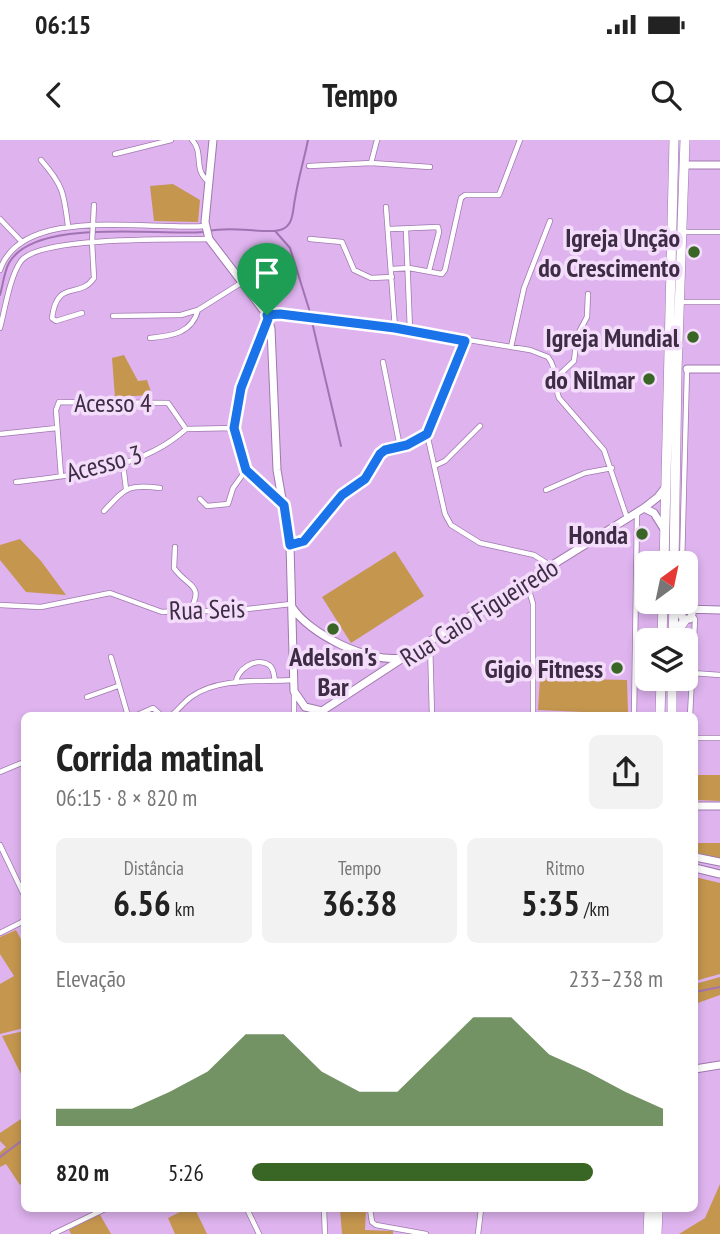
<!DOCTYPE html>
<html lang="pt">
<head>
<meta charset="utf-8">
<style>
	body { margin:0; font-family:"PT Sans Narrow",sans-serif; background:#f2f2f2; color:#222; height:100vh; display:flex; flex-direction:column; font-size:26px; white-space:nowrap }
	* { box-sizing:border-box; margin:0 }
	p { font-size:23px; color:#767676 }
	.icon { flex:none; width:38px; height:38px; fill:none; stroke:currentColor; stroke-width:2; stroke-linecap:round; stroke-linejoin:round }
	.map { position:relative; flex:1; overflow:hidden }
	.side { position:absolute; left:21px; top:572px; width:677px; height:500px; display:flex; flex-direction:column; background:#fff; border-radius:10px; box-shadow:0 4px 10px #0003 }
	.side>* { flex:none }
	.needle { width:46px; rotate:33deg }
	.buttons { position:absolute; left:635px; top:411px; display:grid; gap:14px }
	.buttons a { display:grid; place-items:center; width:63px; height:63px; border-radius:10px; background:#fff; box-shadow:0 4px 10px #0003; font-size:35px }
	.pin { position:absolute; display:grid; place-items:center; width:60px; height:60px; color:#fff; margin:-72px -30px; border-radius:50% 50% 50% 0; rotate:-45deg; box-shadow:0 0 7px #0007 }
	.pin .icon { rotate:45deg }
	.round { display:grid; place-items:center; flex:none; width:74px; height:74px; border-radius:10px; background:#f2f2f2 }
	.overview { display:flex; align-items:center; justify-content:space-between; height:119px; padding:0 35px }
	h1 { font-size:38px; font-weight:700; line-height:52px }
	.stats { display:grid; grid-template-columns:repeat(3,1fr); gap:10px; height:119px; padding:7px 35px }
	.stats div { display:grid; align-content:center; border-radius:10px; background:#f2f2f2; text-align:center }
	.stats b { font-size:35px; font-weight:700 }
	.stats small { font-size:19px; font-weight:400 }
	.stats p { font-size:19px }
	.chart { height:196px; padding:14px 35px }
	.chart p { display:flex; justify-content:space-between }
	.chart svg { width:100%; height:126px; margin-top:7px; fill:#3a6625; opacity:.7 }
	ul { padding:0 35px; list-style:none; font-size:23px }
	li { display:grid; grid-template-columns:112px 84px 1fr; align-items:center; height:52px }
	li i { height:18px; border-radius:9px; background:#3a6625 }
	.status { display:flex; justify-content:space-between; align-items:center; height:49px; padding:0 35px; background:#fff; direction:ltr }
	.status svg { height:19px; fill:currentColor }
	header { display:flex; justify-content:space-between; align-items:center; height:91px; padding:0 35px; background:#fff; font-size:32px; font-weight:700 }
	.map>svg:first-child { display:block }
	.green { fill:#c4964e }
	.lines { fill:none; stroke-linecap:round; stroke-linejoin:round }
	.stream { stroke:#a173b2; stroke-width:2 }
	.street-casing { stroke:#a078af; stroke-width:6 }
	.secondary-casing { stroke:#a078af; stroke-width:9 }
	.highway-casing { stroke:#a078af; stroke-width:10 }
	.street { stroke:#fff; stroke-width:4.5 }
	.secondary { stroke:#fff; stroke-width:7 }
	.highway { stroke:#fff; stroke-width:9 }
	.route-casing { stroke:#fff; stroke-width:14 }
	.route { stroke:#1a73e8; stroke-width:9 }
	.poi-dot { fill:#3a6625; stroke:#f3ddfb; stroke-width:2.5 }
	.labels { text-anchor:middle; dominant-baseline:central; stroke-width:7; stroke-linejoin:round; paint-order:stroke }
	.poi-label { font-size:26px; font-weight:bold; fill:#3d2c43; stroke:#f3ddfb; text-anchor:end }
	.street-label { font-size:26px; fill:#3d2c43; stroke:#f3ddfb }
</style>
</head>
<body>
<div class="status"><b>06:15</b><svg viewBox="0 0 49 12"><path d="M0 12V9h3v3zM5 12V6h3v6zM10 12V3h3v9zM15 12V0h3v12zM26 1h20v11H26zM47 4h2v5h-2z"/></svg></div>
<header><svg class="icon" aria-label="back" viewBox="0 0 24 24"><path d="M15 5l-7 7 7 7"/></svg>Tempo<svg class="icon" aria-label="search" viewBox="0 0 24 24"><circle cx="10" cy="10" r="6"/><path d="M15 15l6 6"/></svg></header>
<div class="map">
<svg width="720" height="1094" viewBox="0 0 720 1094">
	<rect width="100%" height="100%" fill="#deb3ee"/>
	<!-- green -->
	<path class="green" d="M173,44L200,60L198,82L154,81L150,46Z
		M124,215L138,241L147,240L152,255L115,257L112,218Z
		M20,399L41,421L66,455L26,452L0,420V405Z
		M395,411L424,456L351,503L322,457Z
		M540,538L627,540L628,574L538,570Z
		M695,635H720V661L695,660Z
		M695,703H720V719L695,712Z
		M695,737L720,743V834L695,841Z
		M16,790L24,805V888L0,894V844L14,836L0,814V797Z
		M720,837V855L695,864V844Z
		M24,891V940L2,896Z
		M24,977V1041L20,1045L6,1024L0,1027V1012L6,1007L0,1001V993Z
		M720,1044V1094H679L705,1078Z
		M186,1069H195L207,1094H175L168,1078Z
		M340,1069H366L365,1090L393,1091V1094H342Z
		M99,1073L111,1094H71L69,1090Z"/>
	<g class="lines">
		<!-- stream -->
		<path class="stream" d="M209,91C230,86 253,92 274,91C295,90 292,72 295,59C298,39 304,20 308,0
			M276,92L290,108L309,169L341,306
			M0,155C3,145 4,132 9,123C35,77 157,96 203,92
			M695,852L720,847
			M0,1017L24,999"/>
		<defs>
			<path id="street" d="M192,0C204,12 193,30 208,41
				M115,14L171,0
				M41,20C63,45 64,53 68,86
				M371,23L377,0
				M309,26L371,23L430,27
				M386,67L395,188
				M0,79L22,102
				M390,89L438,87L439,92L429,131
				M406,90L410,190
				M683,92H720
				M310,99L342,102L354,130L371,138L392,137
				M392,129L409,128L442,134L445,130L461,58L465,55H499L520,0
				M0,130C22,64 151,91 205,86
				M679,162H720
				M82,173L56,181L52,178C57,138 79,160 94,138L92,102L94,65
				M267,175L395,188L530,210L548,217C558,230 553,242 559,258L604,310L627,378
				M113,176L181,175L198,170L241,143
				M268,180L241,248L235,288L246,330L283,364
				M0,188C5,169 10,136 21,121C40,96 174,100 208,99
				M150,198C172,196 192,193 198,170
				M465,200L427,294L445,374L451,385L480,403L534,415L551,426
				M511,207L524,148L550,81
				M383,222L400,307
				M556,238L574,221L577,196L587,177L588,154
				M186,289L235,288
				M0,294L57,288
				M123,324L126,349
				M434,326L445,321L480,286
				M61,336L56,270L59,262L168,263L186,289
				M16,342C74,335 141,330 186,289
				M546,350L585,333L612,328
				M200,359L207,366L228,364L233,348L246,330
				M104,371C126,348 127,344 160,348
				M290,405L304,401L342,355L365,339L380,314L385,310L407,305L427,294
				M175,407L174,428C187,447 205,444 190,470
				M682,424L687,229
				M527,443L533,464V576
				M0,465L41,467L110,453L162,472L190,470L221,472L291,464
				M430,502L432,576
				M111,517L128,576
				M692,533L720,535
				M236,543C236,530 256,516 269,525C274,528 274,536 275,541
				M87,557L118,546
				M135,576L153,568L162,576
				M171,576C178,570 184,562 191,557C218,537 262,542 293,540
				M294,576V552
				M634,576L637,374
				M690,576L695,479L692,475
				M695,598H720
				M0,632L24,622
				M0,705L24,755
				M0,793L24,781
				M247,1069L259,1094
				M324,1069L325,1094
				M370,1069L372,1082L376,1085L426,1094
				M53,1094L105,1069
				M478,1094L481,1069"/>
			<path id="secondary" d="M213,0L205,82L209,99L267,175L271,189L277,330L290,405L294,551L305,567L322,571L403,518L644,368L658,357L665,348
				M685,25H720
				M687,229H720
				M644,368L654,373L664,389
				M292,467C309,494 368,523 401,518
				M689,470L692,474L690,479H683L681,475L685,469L720,470
				M695,666H720
				M695,717L720,722
				M695,728L720,734
				M695,929L720,925"/>
			<path id="highway" d="M664,424L674,0
				M674,424L677,231L685,0
				M674,496L685,480
				M662,500L663,462
				M673,500L674,462
				M660,576L661,539
				M672,576V539
				M648,1094L649,1069
				M657,1094L658,1069"/>
		</defs>
		<!-- street casing -->
		<use href="#street" class="street-casing"/>
		<!-- secondary casing -->
		<use href="#secondary" class="secondary-casing"/>
		<!-- highway casing -->
		<use href="#highway" class="highway-casing"/>
		<!-- street -->
		<use href="#street" class="street"/>
		<!-- secondary -->
		<use href="#secondary" class="secondary"/>
		<!-- highway -->
		<use href="#highway" class="highway"/>
	</g>
	<g class="lines">
		<defs>
			<path id="route" d="M280,174L395,188L465,201L427,294L407,305L385,310L380,314L365,339L342,355L304,401L290,405L284,365L246,330L234,288L241,248L268,179L267,175Z"/>
		</defs>
		<!-- route casing -->
		<use href="#route" class="route-casing"/>
		<!-- route -->
		<use href="#route" class="route"/>
	</g>
	<!-- markers -->
	<g class="poi-dot">
		<circle cx="694" cy="112" r="7"/>
		<circle cx="693" cy="197" r="7"/>
		<circle cx="649" cy="239" r="7"/>
		<circle cx="642" cy="394" r="7"/>
		<circle cx="333" cy="489" r="7"/>
		<circle cx="617" cy="528" r="7"/>
	</g>
	<g class="labels">
		<!-- poi labels -->
		<g class="poi-label">
			<text x="680" y="97">Igreja Unção<tspan x="680" dy="30">do Crescimento</tspan></text>
			<text x="679" y="197">Igreja Mundial</text>
			<text x="635" y="239">do Nilmar</text>
			<text x="628" y="394">Honda</text>
			<text x="333" y="516" text-anchor="middle">Adelson's<tspan x="333" dy="30">Bar</tspan></text>
			<text x="603" y="528">Gigio Fitness</text>
		</g>
		<!-- street labels -->
		<g class="street-label">
			<text x="113" y="262">Acesso 4</text>
			<text transform="translate(104 323) rotate(-15)">Acesso 3</text>
			<text transform="translate(207 469) rotate(-2)">Rua Seis</text>
			<text transform="translate(479 472) rotate(-32)">Rua Caio Figueiredo</text>
		</g>
	</g>
</svg>
<div class="buttons">
<a><svg class="needle" viewBox="-14 -14 28 28"><path d="M0-13l5 13h-10z" fill="#e53935"/><path d="M0 13l5-13h-10z" fill="#767676"/></svg></a>
<a><svg class="icon" aria-label="layers" viewBox="0 0 24 24"><path d="M12 4l9 5-9 5-9-5zM3 14l9 5 9-5"/></svg></a>
</div>
<div class="pin" style="left:267px;top:175px;background:#1e9e55"><svg class="icon" aria-label="arrive" viewBox="0 0 24 24"><path d="M6 21V4h12l-3 4 3 4H6"/></svg></div>
<section class="side">
<div class="overview"><div><h1>Corrida matinal</h1><p>06:15 · 8 × 820 m</p></div><a class="round"><svg class="icon" aria-label="share" viewBox="0 0 24 24"><path d="M12 15V3M7 8l5-5 5 5M5 13v7h14v-7"/></svg></a></div>
<div class="stats">
<div><p>Distância</p><b>6.56<small> km</small></b></div>
<div><p>Tempo</p><b>36:38</b></div>
<div><p>Ritmo</p><b>5:35<small> /km</small></b></div>
</div>
<div class="chart"><p><span>Elevação</span>233–238 m</p>
<svg viewBox="0 0 160 44" preserveAspectRatio="none"><path d="M0 44V38L10 38L20 38L30 32L40 25L50 12L60 12L70 25L80 32L90 32L100 19L110 6L120 6L130 19L140 25L150 32L160 38V44z"/></svg>
</div>
<ul>
<li><b>820 m</b>5:26<i style="width:83%"></i></li>
</ul>
</section>
</div>
</body>
</html>
